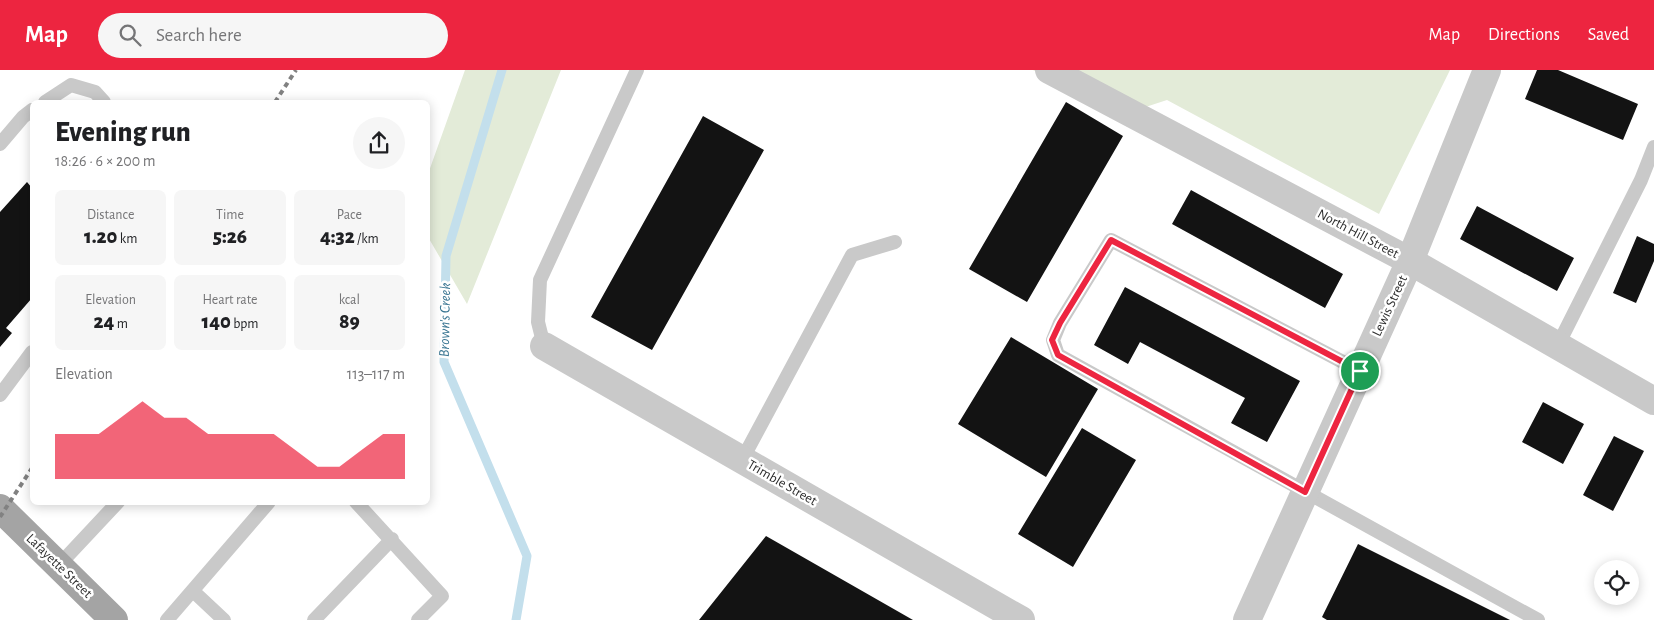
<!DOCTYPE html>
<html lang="en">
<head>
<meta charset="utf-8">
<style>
	body { margin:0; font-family:"Alegreya Sans",sans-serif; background:#f6f6f6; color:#202124; height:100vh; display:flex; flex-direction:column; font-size:19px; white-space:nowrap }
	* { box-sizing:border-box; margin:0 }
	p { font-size:16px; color:#757577 }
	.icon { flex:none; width:28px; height:28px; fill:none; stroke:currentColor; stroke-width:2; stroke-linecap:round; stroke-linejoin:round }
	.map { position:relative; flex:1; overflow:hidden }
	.panel { position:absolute; left:30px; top:30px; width:400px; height:405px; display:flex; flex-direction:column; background:#fff; border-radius:8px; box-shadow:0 2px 12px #0003 }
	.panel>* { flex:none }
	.controls { position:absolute; left:1594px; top:490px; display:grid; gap:10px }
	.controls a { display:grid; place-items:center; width:45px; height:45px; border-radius:50%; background:#fff; box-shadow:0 2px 12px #0003; font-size:25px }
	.pin { position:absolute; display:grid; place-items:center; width:42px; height:42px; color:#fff; margin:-21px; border:2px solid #fff; border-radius:50%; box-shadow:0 1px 5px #0007 }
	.round { display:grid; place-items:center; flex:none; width:52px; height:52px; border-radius:26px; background:#f6f6f6 }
	.head { display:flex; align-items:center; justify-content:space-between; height:85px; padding:0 25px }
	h1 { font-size:28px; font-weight:800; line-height:38px }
	.figures { display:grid; grid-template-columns:repeat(3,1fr); gap:8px; height:85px; padding:5px 25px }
	.figures div { display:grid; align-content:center; border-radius:8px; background:#f6f6f6; text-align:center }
	.figures b { font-size:21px; font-weight:800 }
	.figures small { font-size:14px; font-weight:400 }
	.figures p { font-size:14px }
	.chart { height:140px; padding:10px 25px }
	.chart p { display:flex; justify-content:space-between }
	.chart svg { width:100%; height:90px; margin-top:5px; fill:#ed2540; opacity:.7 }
	header { display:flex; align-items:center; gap:30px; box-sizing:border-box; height:70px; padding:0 25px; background:#ed2540; color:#fff }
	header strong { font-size:24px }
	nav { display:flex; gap:28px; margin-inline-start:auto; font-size:18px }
	.search { width:350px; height:45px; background:#f6f6f6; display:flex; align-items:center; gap:12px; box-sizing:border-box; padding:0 18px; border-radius:28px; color:#757577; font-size:19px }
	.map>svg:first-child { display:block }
	.green { fill:#e3ebd8 }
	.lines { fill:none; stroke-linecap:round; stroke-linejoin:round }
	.stream { stroke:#c3dfec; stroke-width:9 }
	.building { fill:#131313 }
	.lane { stroke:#c9c9c9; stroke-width:14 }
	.street { stroke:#c9c9c9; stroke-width:28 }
	.primary { stroke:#a4a4a4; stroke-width:28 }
	.rail { stroke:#818181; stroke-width:4; stroke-dasharray:5 4; stroke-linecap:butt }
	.route-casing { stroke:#fff; stroke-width:10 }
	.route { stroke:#ed2540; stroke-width:6 }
	.labels { text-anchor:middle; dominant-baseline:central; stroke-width:5; stroke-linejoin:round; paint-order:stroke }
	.street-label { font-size:14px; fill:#2c2c2c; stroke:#fff }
	.water-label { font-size:15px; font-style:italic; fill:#377491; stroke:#fff }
</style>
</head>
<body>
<header>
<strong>Map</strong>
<div class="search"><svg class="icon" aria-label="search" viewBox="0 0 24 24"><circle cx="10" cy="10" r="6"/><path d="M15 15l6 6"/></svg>Search here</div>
<nav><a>Map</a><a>Directions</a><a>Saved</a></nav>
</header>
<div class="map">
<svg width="1654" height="550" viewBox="0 0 1654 550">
	<rect width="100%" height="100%" fill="#fff"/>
	<!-- green -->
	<path class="green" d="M465,0H561L467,234L428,167V104Z
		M1033,0H1450L1379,144L1167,30L1121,45Z"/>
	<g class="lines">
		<!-- stream -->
		<path class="stream" d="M502,0L446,186L444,292L527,486L516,550"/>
	</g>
	<!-- building -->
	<path class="building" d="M1537,0H1558L1638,34L1623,70L1525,29Z
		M1066,32L1123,66L1027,232L969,199Z
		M703,46L764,80L652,280L591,247Z
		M27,112L32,118V228L6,258L12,263L0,277V142Z
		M1191,120L1343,204L1325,238L1172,154Z
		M1477,136L1574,188L1557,221L1460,169Z
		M1637,166L1654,174V191L1636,233L1613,223Z
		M1125,217L1300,311L1267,372L1231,353L1245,328L1140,272L1128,294L1094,275Z
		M1011,267L1098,319L1046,407L958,354Z
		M1543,332L1584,354L1563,394L1522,372Z
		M1082,358L1136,390L1073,497L1018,464Z
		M1614,366L1644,381L1613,441L1583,425Z
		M766,466L913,550H699Z
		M1358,474L1510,550H1327L1322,547Z"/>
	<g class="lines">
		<!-- lane -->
		<path class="lane" d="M45,32L71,15L95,22L104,32
			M0,74L23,47L32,40
			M544,276L538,252L540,210L637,0
			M1557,277L1641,110L1654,77
			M1360,301L1111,170L1060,253L1053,270L1058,285L1538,550
			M0,325L32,282
			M742,390L852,185L895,172
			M356,432L442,526L418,550
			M59,495L118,432
			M193,521L224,550
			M167,550L269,432
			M314,550L392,469"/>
		<!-- street -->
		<path class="street" d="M1049,0L1410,191L1654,331
			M544,276L1021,550
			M1247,550L1410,191L1487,0"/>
		<!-- primary -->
		<path class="primary" d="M0,438L114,550"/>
		<!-- rail -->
		<path class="rail" d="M275,32L296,0
			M0,447L32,398"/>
	</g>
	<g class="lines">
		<defs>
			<path id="route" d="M1111,170L1360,301L1305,422L1058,285L1052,270L1060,253Z"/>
		</defs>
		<!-- route casing -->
		<use href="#route" class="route-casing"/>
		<!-- route -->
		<use href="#route" class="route"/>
	</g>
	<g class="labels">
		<!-- street labels -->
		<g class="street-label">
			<text transform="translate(1358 164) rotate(28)">North Hill Street</text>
			<text transform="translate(1390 236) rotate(-65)">Lewis Street</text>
			<text transform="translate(782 413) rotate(30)">Trimble Street</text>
			<text transform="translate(59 496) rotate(44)">Lafayette Street</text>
		</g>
		<!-- water labels -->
		<g class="water-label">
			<text transform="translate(445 250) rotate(-89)">Brown's Creek</text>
		</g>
	</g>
</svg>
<div class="controls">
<a><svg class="icon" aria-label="locate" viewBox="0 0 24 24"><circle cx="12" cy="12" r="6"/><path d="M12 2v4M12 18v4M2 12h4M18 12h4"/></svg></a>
</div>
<div class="pin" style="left:1360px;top:301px;background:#1e9e55"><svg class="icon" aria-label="arrive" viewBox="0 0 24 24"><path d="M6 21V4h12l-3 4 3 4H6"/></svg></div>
<section class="panel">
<div class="head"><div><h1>Evening run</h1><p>18:26 · 6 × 200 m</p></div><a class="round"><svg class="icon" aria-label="share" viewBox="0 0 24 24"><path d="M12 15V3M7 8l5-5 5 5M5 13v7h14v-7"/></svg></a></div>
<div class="figures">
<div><p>Distance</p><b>1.20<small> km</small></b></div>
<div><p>Time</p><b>5:26</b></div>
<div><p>Pace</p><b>4:32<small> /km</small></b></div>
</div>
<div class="figures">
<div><p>Elevation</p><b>24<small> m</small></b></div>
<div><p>Heart rate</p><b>140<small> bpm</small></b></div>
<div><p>kcal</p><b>89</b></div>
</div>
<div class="chart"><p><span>Elevation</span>113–117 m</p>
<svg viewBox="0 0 160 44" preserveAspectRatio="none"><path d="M0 44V22L10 22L20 22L30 14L40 6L50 14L60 14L70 22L80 22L90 22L100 22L110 30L120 38L130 38L140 30L150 22L160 22V44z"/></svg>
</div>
</section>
</div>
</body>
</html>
